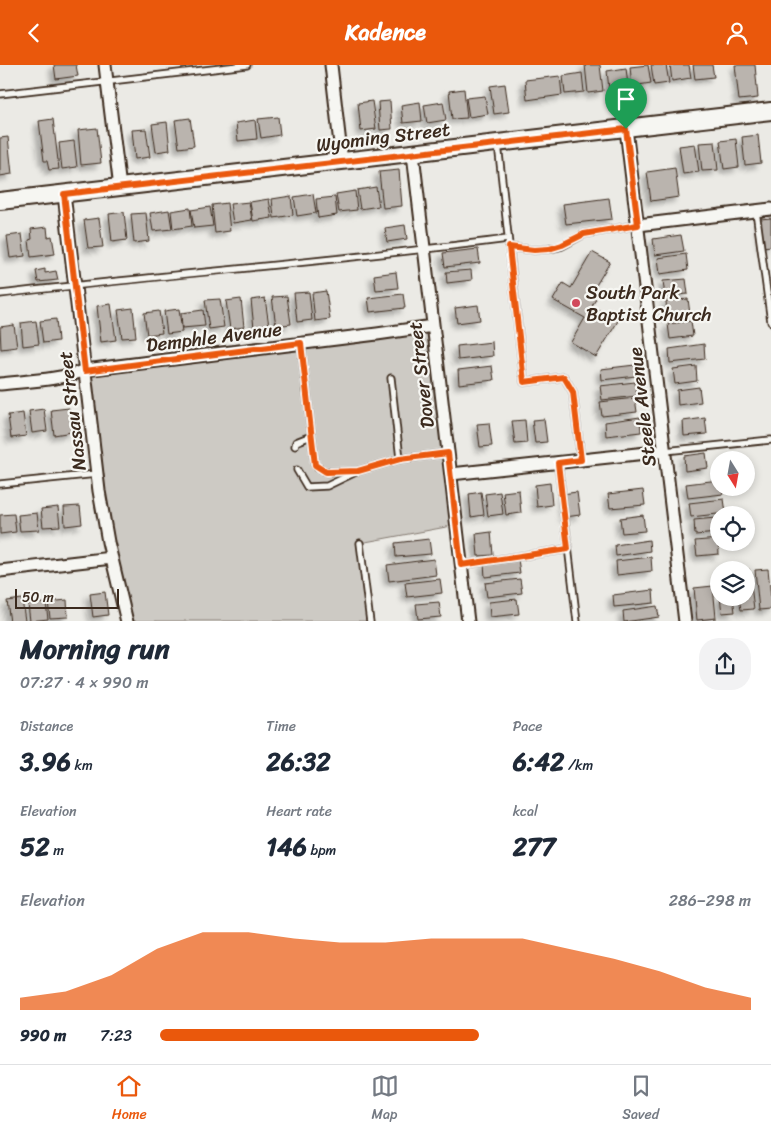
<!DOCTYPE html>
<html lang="en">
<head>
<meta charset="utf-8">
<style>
	body { margin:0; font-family:Sriracha,sans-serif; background:#f2f2f3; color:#1f2937; height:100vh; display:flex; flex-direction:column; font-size:19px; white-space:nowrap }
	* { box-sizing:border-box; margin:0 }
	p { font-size:16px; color:#747a83 }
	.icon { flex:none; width:28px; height:28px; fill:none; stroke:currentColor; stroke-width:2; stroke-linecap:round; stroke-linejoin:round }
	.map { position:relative; height:556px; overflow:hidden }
	.panel { display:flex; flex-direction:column; background:#fff; flex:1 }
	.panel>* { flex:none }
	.needle { width:32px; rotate:169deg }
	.tools { position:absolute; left:710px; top:386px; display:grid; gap:10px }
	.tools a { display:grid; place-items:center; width:45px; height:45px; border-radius:50%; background:#fff; box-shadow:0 2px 8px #0003; font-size:25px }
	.scale { position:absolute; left:15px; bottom:12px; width:104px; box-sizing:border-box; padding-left:5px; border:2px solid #3b2a1e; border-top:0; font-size:14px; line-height:18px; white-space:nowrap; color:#3b2a1e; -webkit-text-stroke:4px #f6f6f2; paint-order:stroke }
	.pin { position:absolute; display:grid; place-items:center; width:42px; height:42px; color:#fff; margin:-51px -21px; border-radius:50% 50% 50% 0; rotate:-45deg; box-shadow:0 0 5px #0007 }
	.pin .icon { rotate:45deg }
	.round { display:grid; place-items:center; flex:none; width:52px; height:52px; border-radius:20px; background:#f2f2f3 }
	.overview { display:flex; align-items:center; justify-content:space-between; height:85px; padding:0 20px }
	h1 { font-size:28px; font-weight:700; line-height:38px }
	.metrics { display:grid; grid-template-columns:repeat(3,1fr); gap:8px; height:85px; padding:5px 20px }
	.metrics div { display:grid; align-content:center }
	.metrics b { font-size:25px; font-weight:700 }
	.metrics small { font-size:14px; font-weight:400 }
	.metrics p { font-size:14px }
	.chart { height:140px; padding:10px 20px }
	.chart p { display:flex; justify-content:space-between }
	.chart svg { width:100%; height:90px; margin-top:5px; fill:#ea580c; opacity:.7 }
	ul { padding:0 20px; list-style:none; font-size:16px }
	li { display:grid; grid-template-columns:80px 60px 1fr; align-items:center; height:38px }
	li i { height:12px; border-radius:6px; background:#ea580c }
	header { display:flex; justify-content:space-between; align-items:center; height:65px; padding:0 20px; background:#ea580c; color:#fff; font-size:22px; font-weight:700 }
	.tab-bar { display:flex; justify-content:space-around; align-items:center; height:70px; border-top:1px solid #e0e1e3; background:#fff; font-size:14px; color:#747a83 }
	.tab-bar a { display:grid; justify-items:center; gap:2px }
	.tab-bar .selected { color:#ea580c }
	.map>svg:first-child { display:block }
	.green { fill:#cdcac4; stroke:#847a71 }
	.building { fill:#bab4ae; stroke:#3b2a1e; filter:url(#shadow) }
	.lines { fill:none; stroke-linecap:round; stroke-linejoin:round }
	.lane-casing { stroke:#3b2a1e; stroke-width:9 }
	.street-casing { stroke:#3b2a1e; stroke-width:15 }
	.secondary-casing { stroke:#3b2a1e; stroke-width:20 }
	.lane { stroke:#f6f6f2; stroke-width:5.5 }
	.street { stroke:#f6f6f2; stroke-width:11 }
	.secondary { stroke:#f6f6f2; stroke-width:16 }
	.route-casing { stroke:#fff; stroke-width:10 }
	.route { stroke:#ea580c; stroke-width:6 }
	.poi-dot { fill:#d1495b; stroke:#f6f6f2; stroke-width:2 }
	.labels { text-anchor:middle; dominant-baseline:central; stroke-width:4.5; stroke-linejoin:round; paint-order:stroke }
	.street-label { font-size:19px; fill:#3b2a1e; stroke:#f6f6f2 }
	.poi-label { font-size:19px; fill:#3b2a1e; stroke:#f6f6f2; text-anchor:start }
</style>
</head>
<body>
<header><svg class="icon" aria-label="back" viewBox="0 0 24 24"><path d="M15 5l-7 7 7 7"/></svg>Kadence<svg class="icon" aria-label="person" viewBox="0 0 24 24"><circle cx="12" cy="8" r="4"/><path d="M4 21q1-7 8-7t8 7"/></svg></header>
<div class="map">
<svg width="771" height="557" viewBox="0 0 771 557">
	<defs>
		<filter id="shadow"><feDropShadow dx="-4.5" dy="4.5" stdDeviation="2.5" flood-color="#0004"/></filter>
	</defs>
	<rect width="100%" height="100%" fill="#ebeae5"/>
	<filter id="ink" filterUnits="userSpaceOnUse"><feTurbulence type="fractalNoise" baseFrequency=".02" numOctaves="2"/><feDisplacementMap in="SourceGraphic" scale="10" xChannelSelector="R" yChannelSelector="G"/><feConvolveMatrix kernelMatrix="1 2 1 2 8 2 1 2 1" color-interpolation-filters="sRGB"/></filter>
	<g filter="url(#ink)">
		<!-- green -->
		<path class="green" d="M433,261L457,460L360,478L370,556H127L112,493L85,305Z"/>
		<!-- building -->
		<path class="building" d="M54,0H76L78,11L56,14Z
			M585,0H600L603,26L588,28Z
			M648,0L651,18L632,21L630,2Z
			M651,0H666L669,18L654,20Z
			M670,0H689L691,13L672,16Z
			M693,0H712L714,12L695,14Z
			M735,0H755L758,33L739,35Z
			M626,3L628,21L609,24L607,6Z
			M582,8L584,27L565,29L563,11Z
			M560,11L562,30L527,35L525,15Z
			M505,19L509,47L494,49L490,21Z
			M464,24L467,53L452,54L449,26Z
			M485,31L488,49L469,52L466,33Z
			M372,36L376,64L361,66L358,38Z
			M390,36L392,64L380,65L378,37Z
			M420,37L422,56L403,58L401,40Z
			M443,37L446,55L427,58L424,40Z
			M278,52L280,70L261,73L258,54Z
			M190,53L194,81L179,83L175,55Z
			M53,54L59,104L49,105L47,96H44L39,56Z
			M255,55L257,74L238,76L236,58Z
			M167,57L170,85L156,87L152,59Z
			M97,63L101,98L81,100L78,65Z
			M146,64L150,92L135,94L132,65Z
			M758,70L761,98L745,100L742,72Z
			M8,72L12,109L0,111V73Z
			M736,74L739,102L724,104L720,76Z
			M74,76L77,102L62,104L59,78Z
			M715,77L718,105L702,106L699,78Z
			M695,79L699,107L683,109L679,81Z
			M675,103L679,132L651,136L647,107Z
			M399,105L402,141L383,143L379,107Z
			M376,122L379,141L360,144L357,125Z
			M355,126L357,145L339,147L336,129Z
			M313,129L316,148L297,151L294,132Z
			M291,131L293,150L274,153L272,134Z
			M335,132L337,150L318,153L316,134Z
			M609,133L612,154L566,159L563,139Z
			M269,134L272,153L253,156L250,137Z
			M249,137L252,155L233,158L230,139Z
			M227,138L230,166L215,168L212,140Z
			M210,142L213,161L194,163L191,145Z
			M190,143L192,161L173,164L171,146Z
			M169,145L172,164L153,166L150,148Z
			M124,147L127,175L112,177L109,149Z
			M146,148L149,176L134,178L131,149Z
			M99,153L103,182L88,183L84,155Z
			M771,153V181L763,182L760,154Z
			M405,160L407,174L387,177L385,163Z
			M47,162L48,172L52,171L55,189L31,192L29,175L32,174L31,164Z
			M22,169L25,191L10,193L7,171Z
			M681,170L684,186L655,190L653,174Z
			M478,184L480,198L445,202L443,188Z
			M592,187L610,197L589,232L596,234L592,241L618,256L596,292L571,277L585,253L553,235L563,218L571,223Z
			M686,189L688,205L660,209L658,193Z
			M45,204V208L56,206L58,215L38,217L36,206Z
			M471,205L472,215L447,218L446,207Z
			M396,207L398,223L376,225L374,210Z
			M686,214L688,229L665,231L663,216Z
			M326,226L330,254L315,256L312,228Z
			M309,227L312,255L297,257L294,228Z
			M403,229L405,243L370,247L368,233Z
			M287,231L291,259L276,261L272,232Z
			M265,233L269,261L254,263L251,235Z
			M220,234L224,262L209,264L205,235Z
			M241,234L244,262L230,264L226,236Z
			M688,234L690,249L667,251L666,236Z
			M111,239L116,275L101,277L97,241Z
			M478,240L480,255L457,258L455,243Z
			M133,243L136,272L122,273L118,245Z
			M179,244L182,267L167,269L164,246Z
			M203,245L205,261L182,263L181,248Z
			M159,246L162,268L147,270L144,248Z
			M56,254L58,276L43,278L40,256Z
			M36,256L39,279L23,281L21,258Z
			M691,256L693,271L670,274L668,259Z
			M14,260L17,282L1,284L0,262Z
			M492,277L493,291L458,295L457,281Z
			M704,279L705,294L670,298L669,284Z
			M635,300L636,311L602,315L601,304Z
			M492,301L494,315L459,319L458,305Z
			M696,301L697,316L675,319L673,304Z
			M635,317L637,331L602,335L600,321Z
			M699,322L701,337L678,340L677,325Z
			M635,333L637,347L602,351L600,337Z
			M69,343L72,367L54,370L51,345Z
			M44,344L47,366L32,368L29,346Z
			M23,348L26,371L11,373L8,350Z
			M640,352L641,367L606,371L605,357Z
			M705,353L707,369L684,371L683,356Z
			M544,354L547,377L535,378L532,355Z
			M525,355L527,378L515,379L512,356Z
			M489,358L492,381L480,382L477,359Z
			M706,388L708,403L685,406L684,391Z
			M719,415V422H722L723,429L688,433L686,419Z
			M550,418L552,440L537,442L535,420Z
			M519,425L521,448L506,450L503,427Z
			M643,425L645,440L610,443L608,429Z
			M481,427L484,450L471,452L469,429Z
			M500,427L503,449L488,451L485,429Z
			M577,427L580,450L565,452L562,429Z
			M724,434L726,448L691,452L689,438Z
			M80,441L82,459L65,461L64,442Z
			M58,442L60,461L43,462L41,444Z
			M37,448L39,465L20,466L18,450Z
			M14,449L16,467L0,469V450Z
			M643,450L645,466L622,468L620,453Z
			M716,453L718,468L695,470L694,455Z
			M491,467L493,490L478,491L476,469Z
			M429,474L431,489L396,492L395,478Z
			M718,474L719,489L697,491L695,476Z
			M649,475L650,486L616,491L615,480Z
			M651,492L652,506L617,510L616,496Z
			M434,494L436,510L389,516L387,500Z
			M518,494L520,508L485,512L484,498Z
			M749,504L754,544L741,545L739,532H746V505H741Z
			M768,504L771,533V544L759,545L755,505Z
			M440,514L442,528L407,532L405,518Z
			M520,514L522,528L487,532L485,518Z
			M713,521L716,553L697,555L694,523Z
			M653,525L654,538L614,542L613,530Z
			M105,527L108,550L93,552L90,529Z
			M720,532H733L735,547L722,548Z
			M22,534L25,556L10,557L7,536Z
			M517,534L519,549L490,552L489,537Z
			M67,535L68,552L50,553L48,537Z
			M439,537L441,552L418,554L416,539Z
			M46,538L48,554L30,556L28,539Z
			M657,541L659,552L624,557L623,546Z"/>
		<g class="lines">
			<defs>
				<path id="lane" d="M0,29L247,0
					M498,79L524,317L564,312L573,327L581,395
					M756,146L771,257
					M509,182L534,185L549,184L562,181L584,169L638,160
					M0,229C169,209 339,196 508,174
					M301,278L315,400L326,407L358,406
					M391,313L400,394
					M295,381L296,377L311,371
					M665,386L771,375
					M558,398L577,557
					M297,405L307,422L327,421L358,406L400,394L448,388
					M0,419L97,409
					M360,478L370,557
					M461,500L568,484"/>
				<path id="street" d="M105,0L120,123
					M331,0L342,97
					M626,64L685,557
					M413,89L468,557
					M64,129L99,426L108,477L127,557
					M638,160L771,144
					M0,319C26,316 61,315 85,305L377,269L433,261
					M451,409L665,386
					M0,506L112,493"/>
				<path id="secondary" d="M0,136L771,46"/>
			</defs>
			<!-- lane casing -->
			<use href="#lane" class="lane-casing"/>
			<!-- street casing -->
			<use href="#street" class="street-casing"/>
			<!-- secondary casing -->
			<use href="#secondary" class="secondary-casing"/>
			<!-- lane -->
			<use href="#lane" class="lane"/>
			<!-- street -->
			<use href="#street" class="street"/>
			<!-- secondary -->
			<use href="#secondary" class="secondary"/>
		</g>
	</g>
	<g class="lines" filter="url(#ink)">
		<defs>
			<path id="route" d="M626,64L638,160L584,169L562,180L549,184L534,185L509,182L524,317L564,312L573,327L581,395L558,398L568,484L461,500L448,388L400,394L358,406L326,407L315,400L301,278L85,306L64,129Z"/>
		</defs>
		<!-- route casing -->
		<use href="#route" class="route-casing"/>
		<!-- route -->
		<use href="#route" class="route"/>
	</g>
	<!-- markers -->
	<circle class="poi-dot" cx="576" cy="238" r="5"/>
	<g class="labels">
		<!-- street labels -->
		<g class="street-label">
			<text transform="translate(383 72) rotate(-7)">Wyoming Street</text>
			<text transform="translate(214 272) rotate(-7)">Demphle Avenue</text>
			<text transform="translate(421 310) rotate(-97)">Dover Street</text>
			<text transform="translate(642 342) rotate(-97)">Steele Avenue</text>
			<text transform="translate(72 346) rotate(-97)">Nassau Street</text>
		</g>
		<!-- poi labels -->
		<g class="poi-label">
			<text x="586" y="227">South Park<tspan x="586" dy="22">Baptist Church</tspan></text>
		</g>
	</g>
</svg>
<div class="tools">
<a><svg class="needle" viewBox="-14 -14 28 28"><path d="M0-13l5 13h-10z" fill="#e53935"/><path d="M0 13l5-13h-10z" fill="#747a83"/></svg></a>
<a><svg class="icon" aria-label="locate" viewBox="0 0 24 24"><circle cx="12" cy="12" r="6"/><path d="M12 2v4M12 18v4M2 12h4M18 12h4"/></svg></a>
<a><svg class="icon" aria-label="layers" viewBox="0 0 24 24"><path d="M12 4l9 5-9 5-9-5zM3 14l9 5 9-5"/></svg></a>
</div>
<div class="scale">50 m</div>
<div class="pin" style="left:626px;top:64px;background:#1e9e55"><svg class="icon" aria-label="arrive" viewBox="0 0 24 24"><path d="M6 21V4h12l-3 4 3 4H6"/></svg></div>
</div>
<section class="panel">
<div class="overview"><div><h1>Morning run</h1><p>07:27 · 4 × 990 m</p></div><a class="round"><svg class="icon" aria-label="share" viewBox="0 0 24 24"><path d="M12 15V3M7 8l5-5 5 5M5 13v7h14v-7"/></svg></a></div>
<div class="metrics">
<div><p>Distance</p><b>3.96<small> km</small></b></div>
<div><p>Time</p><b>26:32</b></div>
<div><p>Pace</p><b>6:42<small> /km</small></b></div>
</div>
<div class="metrics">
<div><p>Elevation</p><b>52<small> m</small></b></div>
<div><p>Heart rate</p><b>146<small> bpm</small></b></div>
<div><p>kcal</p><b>277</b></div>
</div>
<div class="chart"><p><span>Elevation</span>286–298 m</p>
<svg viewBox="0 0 160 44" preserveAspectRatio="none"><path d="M0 44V38L10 35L20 27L30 14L40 6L50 6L60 9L70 11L80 11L90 9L100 9L110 9L120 14L130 19L140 25L150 33L160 38V44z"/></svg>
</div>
<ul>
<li><b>990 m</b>7:23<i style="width:54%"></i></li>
</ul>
</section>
<nav class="tab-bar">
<a class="selected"><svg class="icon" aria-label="home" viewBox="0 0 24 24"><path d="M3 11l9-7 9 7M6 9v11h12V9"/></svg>Home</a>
<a><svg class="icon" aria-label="map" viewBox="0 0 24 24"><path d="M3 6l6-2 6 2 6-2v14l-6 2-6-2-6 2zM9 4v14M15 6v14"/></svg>Map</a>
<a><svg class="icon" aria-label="saved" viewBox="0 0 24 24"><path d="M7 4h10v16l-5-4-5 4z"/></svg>Saved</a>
</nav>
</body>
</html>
